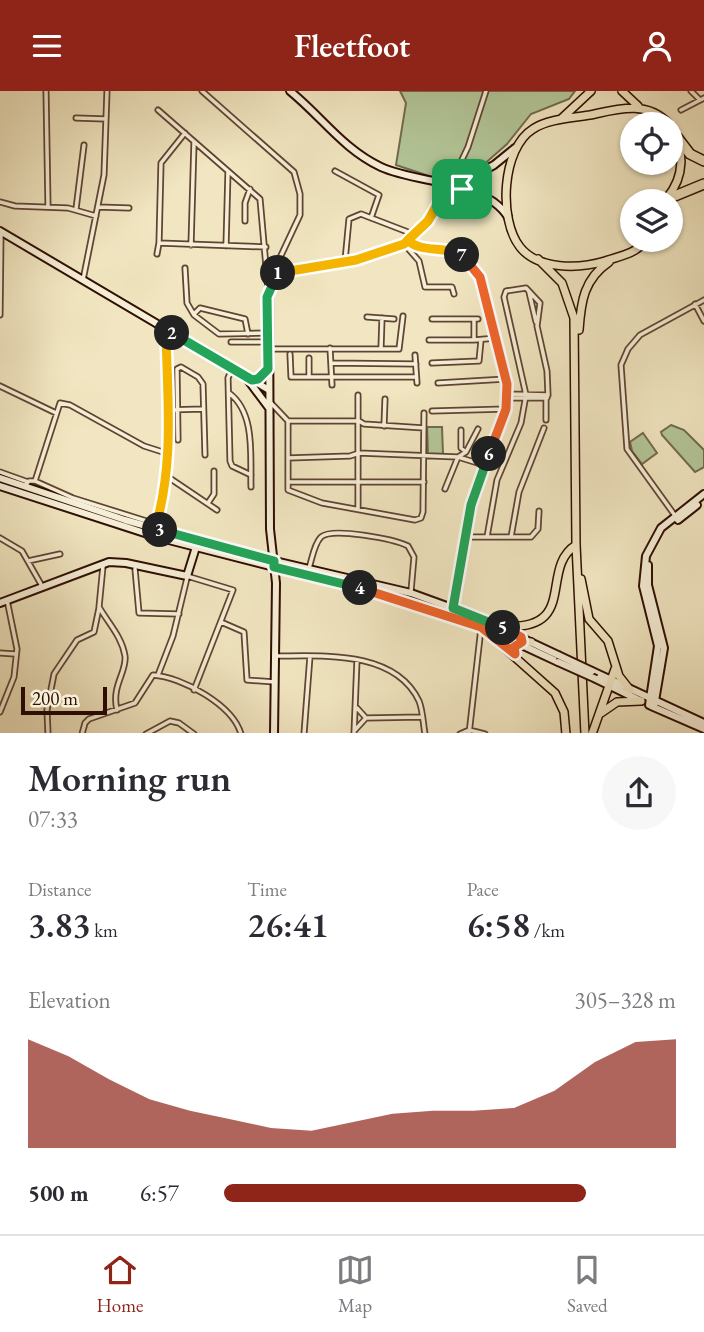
<!DOCTYPE html>
<html lang="en">
<head>
<meta charset="utf-8">
<style>
	body { margin:0; font-family:"EB Garamond",serif; background:#f7f7f7; color:#2b2b33; height:100vh; display:flex; flex-direction:column; font-size:26px; white-space:nowrap }
	* { box-sizing:border-box; margin:0 }
	p { font-size:23px; color:#7c7c81 }
	.icon { flex:none; width:38px; height:38px; fill:none; stroke:currentColor; stroke-width:2; stroke-linecap:round; stroke-linejoin:round }
	.map { position:relative; height:642px; overflow:hidden }
	.details { display:flex; flex-direction:column; background:#fff; flex:1 }
	.details>* { flex:none }
	.tools { position:absolute; left:620px; top:21px; display:grid; gap:14px }
	.tools a { display:grid; place-items:center; width:63px; height:63px; border-radius:50%; background:#fff; box-shadow:0 2px 5px #0004; font-size:35px }
	.scale { position:absolute; left:21px; bottom:18px; width:86px; box-sizing:border-box; padding-left:7px; border:4px solid #2f0e03; border-top:0; font-size:19px; line-height:24px; white-space:nowrap; color:#2f0e03; -webkit-text-stroke:5px #f6efd7; paint-order:stroke }
	.pin { position:absolute; display:grid; place-items:center; width:60px; height:60px; color:#fff; margin:-30px; border-radius:14px; box-shadow:0 4px 10px #0006 }
	.km { position:absolute; width:35px; height:35px; margin:-18px; border-radius:50%; background:#222; color:#fff; font-size:19px; line-height:35px; text-align:center }
	.round { display:grid; place-items:center; flex:none; width:74px; height:74px; border-radius:37px; background:#f7f7f7 }
	.overview { display:flex; align-items:center; justify-content:space-between; height:119px; padding:0 28px }
	h1 { font-size:38px; font-weight:600; line-height:52px }
	.figures { display:grid; grid-template-columns:repeat(3,1fr); gap:10px; height:119px; padding:7px 28px }
	.figures div { display:grid; align-content:center }
	.figures b { font-size:35px; font-weight:600 }
	.figures small { font-size:19px; font-weight:400 }
	.figures p { font-size:19px }
	.chart { height:196px; padding:14px 28px }
	.chart p { display:flex; justify-content:space-between }
	.chart svg { width:100%; height:126px; margin-top:7px; fill:#8f2418; opacity:.7 }
	ul { padding:0 28px; list-style:none; font-size:23px }
	li { display:grid; grid-template-columns:112px 84px 1fr; align-items:center; height:52px }
	li i { height:18px; border-radius:9px; background:#8f2418 }
	header { display:flex; justify-content:space-between; align-items:center; height:91px; padding:0 28px; background:#8f2418; color:#fff; font-size:32px; font-weight:600 }
	.menu { display:flex; justify-content:space-around; align-items:center; height:98px; border-top:2px solid #e1e1e2; background:#fff; font-size:19px; color:#7c7c81 }
	.menu a { display:grid; justify-items:center; gap:4px }
	.menu .active { color:#8f2418 }
	.map>svg:first-child { display:block }
	.green { fill:#b3c698; stroke:#716a4e; stroke-width:2 }
	.lines { fill:none; stroke-linecap:round; stroke-linejoin:round }
	.street-casing { stroke:#604432; stroke-width:7 }
	.secondary-casing { stroke:#2f0e03; stroke-width:10 }
	.primary-casing { stroke:#2f0e03; stroke-width:10 }
	.highway-casing { stroke:#2f0e03; stroke-width:12 }
	.street { stroke:#f6efd7; stroke-width:3.5 }
	.secondary { stroke:#f6efd7; stroke-width:6 }
	.primary { stroke:#f1e6c1; stroke-width:7 }
	.highway { stroke:#f1e6c1; stroke-width:9 }
	.secondary-bridge-casing { stroke:#2f0e03; stroke-width:10; stroke-linecap:butt }
	.secondary-bridge { stroke:#f6efd7; stroke-width:6 }
	.split-1-casing { stroke:#fff; stroke-width:14 }
	.split-2-casing { stroke:#fff; stroke-width:14 }
	.split-3-casing { stroke:#fff; stroke-width:14 }
	.split-4-casing { stroke:#fff; stroke-width:14 }
	.split-5-casing { stroke:#fff; stroke-width:14 }
	.split-6-casing { stroke:#fff; stroke-width:14 }
	.split-7-casing { stroke:#fff; stroke-width:14 }
	.split-8-casing { stroke:#fff; stroke-width:14 }
	.split-1 { stroke:#f5b400; stroke-width:9 }
	.split-2 { stroke:#22a559; stroke-width:9 }
	.split-3 { stroke:#f5b400; stroke-width:9 }
	.split-4 { stroke:#22a559; stroke-width:9 }
	.split-5 { stroke:#f0652b; stroke-width:9 }
	.split-6 { stroke:#22a559; stroke-width:9 }
	.split-7 { stroke:#f0652b; stroke-width:9 }
	.split-8 { stroke:#f5b400; stroke-width:9 }
</style>
</head>
<body>
<header><svg class="icon" aria-label="menu" viewBox="0 0 24 24"><path d="M4 6h16M4 12h16M4 18h16"/></svg>Fleetfoot<svg class="icon" aria-label="person" viewBox="0 0 24 24"><circle cx="12" cy="8" r="4"/><path d="M4 21q1-7 8-7t8 7"/></svg></header>
<div class="map">
<svg width="704" height="643" viewBox="0 0 704 643">
	<rect width="100%" height="100%" fill="#f1e6c1"/>
	<filter id="stains"><feTurbulence type="fractalNoise" baseFrequency=".00286" numOctaves="4"/><feColorMatrix values="0 0 0 0 .2 0 0 0 0 .09 0 0 0 0 .02 0 0 0 .5 -.17"/></filter>
	<radialGradient id="worn" r=".72"><stop offset=".6" stop-color="#630" stop-opacity="0"/><stop offset="1" stop-color="#630" stop-opacity=".3"/></radialGradient>
	<!-- green -->
	<path class="green" d="M400,0H575L569,8L531,23L507,53L465,90L432,86L396,74L406,12Z
		M671,334L684,339L704,359V376L695,381L662,344L661,341Z
		M427,336H442L443,363H428Z
		M643,342L657,362L642,373L632,360L630,351Z"/>
	<g class="lines">
		<defs>
			<path id="street" d="M46,0L48,115
				M202,0L294,81L300,103V124L277,173L278,182L267,176
				M691,0L700,9
				M158,19L260,108L268,198
				M681,19L704,7
				M76,27L106,28
				M335,80L379,104L371,127
				M450,94L468,56L486,0
				M0,111L15,115L68,117L96,125
				M98,116L129,117
				M76,118L84,54
				M245,130V112L250,98
				M408,150L416,156L456,161L476,178L507,293L506,318L474,400L457,501L449,525
				M159,152L161,72L185,42
				M404,153L419,170L425,196H452L454,203
				M191,154L194,51
				M226,155L228,80
				M157,163L159,152L266,156
				M345,170L349,128L361,123L413,143
				M185,177L187,212L194,224L219,243L268,242
				M83,189L104,84L107,0
				M529,201L536,231
				M695,213L704,230
				M194,223L200,217L245,228L248,243
				M0,224L1,141
				M367,226L394,228
				M432,228H478
				M429,249H474V228
				M474,249L496,247
				M231,251H268
				M330,257L332,294
				M381,257L382,227
				M270,258H399L403,225
				M290,263L291,286H416
				M415,264L417,292
				M331,272L416,273
				M432,272L479,270L481,249
				M232,278L228,287L230,370L232,375L251,384
				M309,286V267
				M438,292L506,288
				M0,295L56,322
				M229,302C256,322 250,366 251,396
				M508,303L548,304
				M508,307H547L548,304
				M271,312L288,330V399L322,412L415,429L421,427L423,421L424,322
				M167,319L203,318
				M432,320L506,318
				M546,329V307
				M288,330H359L364,333L424,337
				M384,335L385,308
				M461,339V357L466,361
				M178,349L177,278L181,276L198,286L203,293L205,364
				M288,367L350,365L359,362L458,366L466,361L478,338
				M0,381L28,391
				M168,386L217,419
				M35,390L73,407L156,433
				M290,391H424
				M25,395L29,390H35L60,312L70,314L144,355L169,363
				M445,398L458,366L484,374
				M208,412L214,403V380
				M358,418V304
				M676,426L627,358L621,274L628,258L640,244L704,209
				M155,437L168,386L166,240
				M466,446H531L538,438L539,420
				M487,446L497,389L521,332L526,304L504,206L506,200L526,197L540,212L537,235L547,280L548,304
				M511,446L519,401L544,337
				M0,447L22,460L42,495
				M28,470L60,463
				M103,475L99,516C109,533 122,546 125,565C127,581 111,595 117,619
				M309,477C312,468 314,453 321,446C332,436 394,448 408,455L414,466L411,500
				M135,478L139,522L179,523
				M187,485L233,499L194,599
				M221,531L244,541L247,589L275,591
				M0,562L15,563
				M276,565C323,565 395,559 419,610C423,620 423,632 425,643
				M158,584L173,545L187,487
				M357,617L366,627L422,626
				M0,621L14,586L17,558L7,509
				M355,639L366,627
				M48,643L47,619L54,583L77,549L94,541L99,517
				M82,643L85,632L89,628L135,612L153,584C182,586 233,614 241,643
				M146,643L170,630L179,632L194,643
				M304,643L310,565
				M354,643L357,569
				M460,643L469,639L485,643
				M469,643L481,537"/>
			<path id="secondary" d="M290,0C322,26 343,58 381,76C418,93 485,89 508,126
				M454,96L494,74L515,57
				M442,108L462,98
				M0,140L269,299
				M248,289L269,317
				M252,289L258,288L268,278
				M0,387L125,429L241,462L411,502L477,526L558,564
				M0,395L157,446L399,508L496,542L558,571
				M678,429L697,414
				M648,474V494L664,557L654,616
				M0,512L109,471L126,472L187,485L196,456
				M592,580L704,632
				M596,588L641,610
				M649,614L658,555L643,495L646,465L661,437L704,403
				M651,615L704,638
				M274,643L276,492L270,438L269,200L273,189L283,180L356,169L404,153L428,129L449,96"/>
			<path id="primary" d="M622,0L638,15
				M561,28L591,0
				M667,107C685,85 685,59 670,35
				M646,149C636,163 620,165 605,170C579,178 538,179 520,156C498,128 502,57 533,38C548,28 572,27 590,24C618,18 647,9 669,33
				M538,168L562,192L574,227L576,454L585,643
				M579,239C581,210 584,188 609,171
				M581,488L589,528L608,550L619,585L630,599
				M499,535C581,542 538,478 576,454
				M481,536L555,602L564,621L566,643
				M515,563L518,552L531,551
				M601,622L617,611L641,610
				M592,643L615,578"/>
			<path id="highway" d="M677,46L690,63L704,70
				M665,109L704,93"/>
		</defs>
		<!-- street casing -->
		<use href="#street" class="street-casing"/>
		<!-- secondary casing -->
		<use href="#secondary" class="secondary-casing"/>
		<!-- primary casing -->
		<use href="#primary" class="primary-casing"/>
		<!-- highway casing -->
		<use href="#highway" class="highway-casing"/>
		<!-- street -->
		<use href="#street" class="street"/>
		<!-- secondary -->
		<use href="#secondary" class="secondary"/>
		<!-- primary -->
		<use href="#primary" class="primary"/>
		<!-- highway -->
		<use href="#highway" class="highway"/>
		<defs>
			<path id="secondary-bridge" d="M558,564L592,580
				M558,571L596,588"/>
		</defs>
		<!-- secondary-bridge casing -->
		<use href="#secondary-bridge" class="secondary-bridge-casing"/>
		<!-- secondary-bridge -->
		<use href="#secondary-bridge" class="secondary-bridge"/>
	</g>
	<g class="lines">
		<defs>
			<path id="split-1" d="M278,182L356,169L404,153L428,130L439,110L462,98"/>
			<path id="split-2" d="M172,242L252,289L258,288L268,278L267,206L278,182"/>
			<path id="split-3" d="M160,439L155,438C175,370 167,308 166,238L172,242"/>
			<path id="split-4" d="M160,439L274,470V476L360,497"/>
			<path id="split-5" d="M360,497L481,536L515,563L514,556L522,551L521,546L503,537"/>
			<path id="split-6" d="M489,363L471,414L453,517L503,537"/>
			<path id="split-7" d="M462,164L480,186L507,293L506,318L489,363"/>
			<path id="split-8" d="M462,98L449,96L428,130L408,149C419,162 446,155 462,164"/>
		</defs>
		<!-- split-1 casing -->
		<use href="#split-1" class="split-1-casing"/>
		<!-- split-2 casing -->
		<use href="#split-2" class="split-2-casing"/>
		<!-- split-3 casing -->
		<use href="#split-3" class="split-3-casing"/>
		<!-- split-4 casing -->
		<use href="#split-4" class="split-4-casing"/>
		<!-- split-5 casing -->
		<use href="#split-5" class="split-5-casing"/>
		<!-- split-6 casing -->
		<use href="#split-6" class="split-6-casing"/>
		<!-- split-7 casing -->
		<use href="#split-7" class="split-7-casing"/>
		<!-- split-8 casing -->
		<use href="#split-8" class="split-8-casing"/>
		<!-- split-1 -->
		<use href="#split-1" class="split-1"/>
		<!-- split-2 -->
		<use href="#split-2" class="split-2"/>
		<!-- split-3 -->
		<use href="#split-3" class="split-3"/>
		<!-- split-4 -->
		<use href="#split-4" class="split-4"/>
		<!-- split-5 -->
		<use href="#split-5" class="split-5"/>
		<!-- split-6 -->
		<use href="#split-6" class="split-6"/>
		<!-- split-7 -->
		<use href="#split-7" class="split-7"/>
		<!-- split-8 -->
		<use href="#split-8" class="split-8"/>
	</g>
	<rect width="100%" height="100%" filter="url(#stains)"/>
	<rect width="100%" height="100%" fill="url(#worn)"/>
</svg>
<div class="tools">
<a><svg class="icon" aria-label="locate" viewBox="0 0 24 24"><circle cx="12" cy="12" r="6"/><path d="M12 2v4M12 18v4M2 12h4M18 12h4"/></svg></a>
<a><svg class="icon" aria-label="layers" viewBox="0 0 24 24"><path d="M12 4l9 5-9 5-9-5zM3 14l9 5 9-5"/></svg></a>
</div>
<div class="scale">200 m</div>
<div class="pin" style="left:462px;top:98px;background:#1e9e55"><svg class="icon" aria-label="arrive" viewBox="0 0 24 24"><path d="M6 21V4h12l-3 4 3 4H6"/></svg></div>
<b class="km" style="left:278px;top:182px">1</b>
<b class="km" style="left:172px;top:242px">2</b>
<b class="km" style="left:160px;top:439px">3</b>
<b class="km" style="left:360px;top:497px">4</b>
<b class="km" style="left:503px;top:537px">5</b>
<b class="km" style="left:489px;top:363px">6</b>
<b class="km" style="left:462px;top:164px">7</b>
</div>
<section class="details">
<div class="overview"><div><h1>Morning run</h1><p>07:33</p></div><a class="round"><svg class="icon" aria-label="share" viewBox="0 0 24 24"><path d="M12 15V3M7 8l5-5 5 5M5 13v7h14v-7"/></svg></a></div>
<div class="figures">
<div><p>Distance</p><b>3.83<small> km</small></b></div>
<div><p>Time</p><b>26:41</b></div>
<div><p>Pace</p><b>6:58<small> /km</small></b></div>
</div>
<div class="chart"><p><span>Elevation</span>305–328 m</p>
<svg viewBox="0 0 160 44" preserveAspectRatio="none"><path d="M0 44V6L10 12L20 20L30 27L40 31L50 34L60 37L70 38L80 35L90 32L100 31L110 31L120 30L130 24L140 14L150 7L160 6V44z"/></svg>
</div>
<ul>
<li><b>500 m</b>6:57<i style="width:80%"></i></li>
</ul>
</section>
<nav class="menu">
<a class="active"><svg class="icon" aria-label="home" viewBox="0 0 24 24"><path d="M3 11l9-7 9 7M6 9v11h12V9"/></svg>Home</a>
<a><svg class="icon" aria-label="map" viewBox="0 0 24 24"><path d="M3 6l6-2 6 2 6-2v14l-6 2-6-2-6 2zM9 4v14M15 6v14"/></svg>Map</a>
<a><svg class="icon" aria-label="saved" viewBox="0 0 24 24"><path d="M7 4h10v16l-5-4-5 4z"/></svg>Saved</a>
</nav>
</body>
</html>
